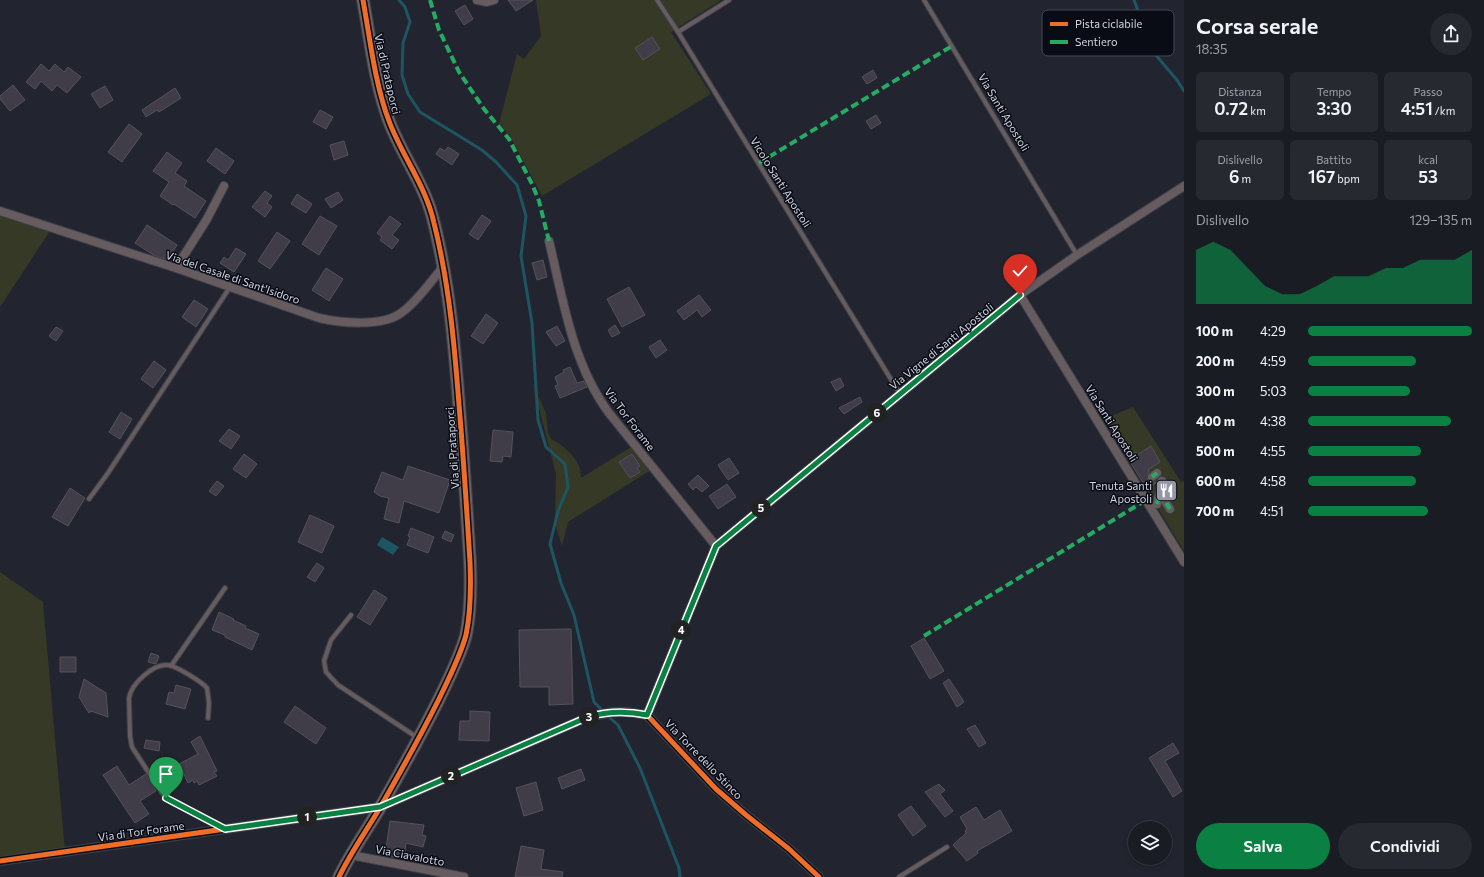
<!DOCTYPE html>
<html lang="it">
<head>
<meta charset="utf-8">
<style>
	body { margin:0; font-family:Commissioner,sans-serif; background:#272930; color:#f1f3f6; height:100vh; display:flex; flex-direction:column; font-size:15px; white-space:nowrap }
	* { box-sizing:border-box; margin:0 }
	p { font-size:13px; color:#9fa1a6 }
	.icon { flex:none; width:22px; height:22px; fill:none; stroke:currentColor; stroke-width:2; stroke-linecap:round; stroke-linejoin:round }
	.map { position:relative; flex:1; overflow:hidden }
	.panel { display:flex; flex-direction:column; background:#1a1c23; width:300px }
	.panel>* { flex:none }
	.fabs { position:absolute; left:1128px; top:821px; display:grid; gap:8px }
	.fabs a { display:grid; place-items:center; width:44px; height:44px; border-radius:50%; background:#1a1c23; box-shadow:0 2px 6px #0003,0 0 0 1px #383a41; font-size:20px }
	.pin { position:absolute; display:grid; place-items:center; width:34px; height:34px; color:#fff; margin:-41px -17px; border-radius:50% 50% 50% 0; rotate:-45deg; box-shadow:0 0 4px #0007 }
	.pin .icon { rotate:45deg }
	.km { position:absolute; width:20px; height:20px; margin:-10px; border-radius:50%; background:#222; color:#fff; font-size:11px; line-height:20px; text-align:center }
	.round { display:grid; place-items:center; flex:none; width:42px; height:42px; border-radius:21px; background:#272930 }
	.headline { display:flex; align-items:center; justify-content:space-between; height:68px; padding:0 12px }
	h1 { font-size:22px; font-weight:600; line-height:30px }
	.figures { display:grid; grid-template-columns:repeat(3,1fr); gap:6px; height:68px; padding:4px 12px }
	.figures div { display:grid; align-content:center; border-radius:6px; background:#272930; text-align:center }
	.figures b { font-size:17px; font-weight:600 }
	.figures small { font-size:11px; font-weight:400 }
	.figures p { font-size:11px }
	.chart { height:112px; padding:8px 12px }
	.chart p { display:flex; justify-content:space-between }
	.chart svg { width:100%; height:72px; margin-top:4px; fill:#0b8043; opacity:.7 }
	.button { display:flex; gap:8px; margin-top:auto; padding:8px 12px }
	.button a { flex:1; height:46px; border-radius:24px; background:#0b8043; color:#fff; font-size:16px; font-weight:600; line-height:46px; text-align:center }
	.button a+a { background:#272930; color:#f1f3f6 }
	ul { padding:0 12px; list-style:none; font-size:13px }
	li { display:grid; grid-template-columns:64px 48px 1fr; align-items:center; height:30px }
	li i { height:10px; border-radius:5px; background:#0b8043 }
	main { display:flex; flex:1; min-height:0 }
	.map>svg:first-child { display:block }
	.green { fill:#353925; fill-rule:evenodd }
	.water { fill:#1e5562 }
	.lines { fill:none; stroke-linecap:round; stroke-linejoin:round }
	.stream { stroke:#1e5562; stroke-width:3 }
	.building { fill:#413d48; stroke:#54525a }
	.lane-casing { stroke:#3c3f47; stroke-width:6 }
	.street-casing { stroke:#3c3f47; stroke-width:10 }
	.secondary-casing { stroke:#3c3f47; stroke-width:14 }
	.lane { stroke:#665c5f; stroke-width:4 }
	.street { stroke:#665c5f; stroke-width:8 }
	.secondary { stroke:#695f62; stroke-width:12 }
	.quiet { stroke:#26ab63; stroke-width:4; stroke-dasharray:8 4; stroke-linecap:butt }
	.cycleway-casing { stroke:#090c14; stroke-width:8 }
	.cycleway { stroke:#ee6e29; stroke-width:5 }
	.route-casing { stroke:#fff; stroke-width:8 }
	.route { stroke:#0b8043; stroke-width:5 }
	.labels { text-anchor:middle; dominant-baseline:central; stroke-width:3; stroke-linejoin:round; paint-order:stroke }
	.street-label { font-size:11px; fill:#d2d6e3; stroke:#090c14 }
	.poi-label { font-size:11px; fill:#d2d6e3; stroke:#090c14; text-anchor:end }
	.key { fill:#090c14; stroke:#454952; stroke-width:1 }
	.key-label { font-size:11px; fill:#d2d6e3 }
</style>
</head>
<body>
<main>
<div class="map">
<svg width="1184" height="877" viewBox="0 0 1184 877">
	<rect width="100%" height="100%" fill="#22252f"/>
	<!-- green -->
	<path class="green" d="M536,0H721L671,32L711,94L542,196L510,136L499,124L517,54L524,59L541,36Z
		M0,211L52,228L0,307Z
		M533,385L546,413L548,433L551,439C561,444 575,455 579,466C580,470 581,474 581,478L631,447L651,470L568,522L562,546L555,524L556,474ZM632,454L640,466L637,468L640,472L630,478L619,462Z
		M1133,407L1181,482L1184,481V551L1101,414L1111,416Z
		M0,572L43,602L65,852L0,861Z"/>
	<!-- water -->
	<path class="water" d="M382,537L399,547L393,555L377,545Z"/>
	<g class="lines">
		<!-- stream -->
		<path class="stream" d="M399,0L405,7L410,22L403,43L402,75L408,94L420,112L482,150L496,162L517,185L526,216L521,256L532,323L538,420L546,447L565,464L568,487L558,511L550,544L561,583L574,615L594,702L601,709
			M1134,0L1154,53L1177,80L1184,91
			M609,717L618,725L640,768L679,868L680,877"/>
	</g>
	<!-- building -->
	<path class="building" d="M508,0H533L516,11Z
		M465,5L473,19L464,25L455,11Z
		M652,37L660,49L643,60L635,48Z
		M41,64L49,71L55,64L64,72L68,67L81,77L67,93L57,85L52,91L41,81L35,89L26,82Z
		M873,70L877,78L867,84L862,77Z
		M13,85L25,100L10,111L0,99V96Z
		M105,86L113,100L100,108L91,94Z
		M175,88L181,98L159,112L157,110L146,117L142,110Z
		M320,110L333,117L326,129L313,122Z
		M876,115L881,123L871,129L866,121Z
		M129,124L142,134L122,162L108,152Z
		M344,141L348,155L334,160L330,145Z
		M448,147L459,154L452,165L436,154L440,148L445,151Z
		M216,148L234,161L225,174L207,161Z
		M167,152L182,163L175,173L187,181L184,186L206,201L195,218L174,204L173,205L160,196L169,182L153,171Z
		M265,191L272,196L267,203L272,207L265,217L252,207Z
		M338,192L343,200L331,208L325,199Z
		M297,194L312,204L306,213L291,204Z
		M482,215L491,221L478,240L469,234Z
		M320,216L337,226L319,255L302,244Z
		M390,216L401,224L392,235L399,240L392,249L380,240L382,237L377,233Z
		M147,225L177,245L168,260L155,256L135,243Z
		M277,232L290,241L270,269L258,261Z
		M236,248L246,254L234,272L220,263L224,257L228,260Z
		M543,260L547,277L537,280L532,263Z
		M326,268L343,279L329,301L312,290Z
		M629,287L645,315L622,327L607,299Z
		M699,295L711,310L702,317L697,310L684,320L677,311Z
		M194,300L208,309L196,327L182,317Z
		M486,314L498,323L483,344L471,336Z
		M615,325L620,333L612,337L608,330Z
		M557,326L565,341L556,346L546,332Z
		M56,327L63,331L56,341L49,336Z
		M660,340L667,350L656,358L649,347Z
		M154,361L166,370L153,388L141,379Z
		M570,367L577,383L584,381L587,387L560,398L555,386L558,385L555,377L564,372L563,370Z
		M840,378L844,386L836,391L831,382Z
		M860,397L862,402L844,414L839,408Z
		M121,412L132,419L120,439L109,432Z
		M229,429L240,436L231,449L219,441Z
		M493,430L513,432L511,457L503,456L502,462L490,461Z
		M1151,446L1160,462L1148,470L1149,472L1147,475L1148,480L1150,482H1155L1156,483L1147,489L1127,457L1136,452L1137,455Z
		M244,454L257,464L246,478L233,469Z
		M632,454L640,466L637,468L640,472L630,478L619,462Z
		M729,458L739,473L728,480L718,465Z
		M408,466L450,480L439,513L404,501L399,523L384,519L389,498L380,496L374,492L382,472L403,480Z
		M698,475L709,486L702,492L696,487L693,490L688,484Z
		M217,481L224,486L216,496L209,491Z
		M727,484L736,497L718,509L709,496Z
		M70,488L85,498L68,526L52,517Z
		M310,515L334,526L322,553L298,542Z
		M411,528L434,537L428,553L407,545L410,537L408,536Z
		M445,531L454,535L451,542L442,538Z
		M317,563L324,568L315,582L307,577Z
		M374,590L387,598L370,625L357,617Z
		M219,612L234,619L233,620L246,626L245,628L259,634L252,650L225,637V635L212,630Z
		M571,629L573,704L549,705V687H520L519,630Z
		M924,638L944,671L930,679L911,646Z
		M151,653L159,656L156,664L148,662Z
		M60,657H76V672H60Z
		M84,679L106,693L108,717L91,711L89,713L79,697Z
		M949,679L964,702L957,707L943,683Z
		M176,685L191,689L185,709L166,704L169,692L174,693Z
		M295,706L326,728L316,744L284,722Z
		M470,711L490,712L489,741L459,740L460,721H470Z
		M975,725L986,743L979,747L967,729Z
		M200,736L217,771L214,772L217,776L199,785L197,781L194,783L193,780L188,783L179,764L198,754L191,742Z
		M146,740L160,742L159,751L144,748Z
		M1173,743L1179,753L1165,761L1182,791L1173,797L1149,758Z
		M117,766L129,785L146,774L156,791L140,801L149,814L135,823L103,775Z
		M581,769L585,780L562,789L558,778Z
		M536,782L543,810L524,816L516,788Z
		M939,784L945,790L940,794L953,811L945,817L925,792Z
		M911,806L926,826L913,836L898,815Z
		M976,807L984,820L1000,810L1012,831L977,851L978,853L967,861L953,845L966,833L965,831L967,829L960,817Z
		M390,821L424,825L422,835L426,836L423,847L406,843L404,858L385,856Z
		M521,846L544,850L541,869L563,872L562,877H515Z"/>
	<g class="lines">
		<defs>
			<path id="lane" d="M657,0L678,32
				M729,0L678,32L900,394
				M924,0L1077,255
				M89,499L108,473L230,287
				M351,615L331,640L324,661L326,672L338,685L418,738
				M171,666L225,588
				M208,718L209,703L207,688C202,682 175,665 167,665C153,664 131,684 129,698L130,736L132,747L162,793L171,802L223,828
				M899,877L947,847"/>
			<path id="street" d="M477,0L487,2L494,0
				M0,211L176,268L319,318C341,323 382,327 401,313C417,302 431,281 443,267
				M549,241C563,299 572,363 609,413L716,546
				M176,268L207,219L224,186
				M1020,295L1184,562
				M1152,477L1157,473
				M1160,493L1170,509
				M1157,504L1162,481
				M647,715L716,546L1020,295L1077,255L1184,186
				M351,855L464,877
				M0,861L380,807L588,717L613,712H627L647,715L716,789L746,815L789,849L819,877"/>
			<path id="secondary" d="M339,877C351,852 367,830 381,806C401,771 421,735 439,699C449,678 460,657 466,635C471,611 471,586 470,562C467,514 464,465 460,417C455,352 450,287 434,223C426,186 402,156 389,121C375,84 370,39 363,0"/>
		</defs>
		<!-- lane casing -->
		<use href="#lane" class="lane-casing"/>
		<!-- street casing -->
		<use href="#street" class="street-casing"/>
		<!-- secondary casing -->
		<use href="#secondary" class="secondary-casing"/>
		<!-- lane -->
		<use href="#lane" class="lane"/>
		<!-- street -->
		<use href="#street" class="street"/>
		<!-- secondary -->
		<use href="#secondary" class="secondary"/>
		<!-- quiet -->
		<path class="quiet" d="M430,0L439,30L459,72L484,109L509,139L532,184L539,201L549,241
			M759,163L952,46
			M1152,477L1157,473
			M1160,493L1170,509
			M1157,504L1162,481
			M924,636L1146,500"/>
		<defs>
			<path id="cycleway" d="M0,861L380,807L588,717L613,712H627L647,715L716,789L746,815L789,849L819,877
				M339,877C351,852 367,830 381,806C401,771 421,735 439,699C449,678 460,657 466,635C471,611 471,586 470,562C467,514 464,465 460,417C455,352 450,287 434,223C426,186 402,156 389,121C375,84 370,39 363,0"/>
		</defs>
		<!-- cycleway casing -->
		<use href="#cycleway" class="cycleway-casing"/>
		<!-- cycleway -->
		<use href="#cycleway" class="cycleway"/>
	</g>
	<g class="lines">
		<defs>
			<path id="route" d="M166,798L225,829L380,807L588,717C608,711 627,711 647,715L716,546L1020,295"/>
		</defs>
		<!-- route casing -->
		<use href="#route" class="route-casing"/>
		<!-- route -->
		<use href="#route" class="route"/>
	</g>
	<!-- icons -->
	<defs>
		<symbol id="restaurant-square" viewBox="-11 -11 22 22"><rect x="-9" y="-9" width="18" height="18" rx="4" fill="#9498a4" stroke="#090c14"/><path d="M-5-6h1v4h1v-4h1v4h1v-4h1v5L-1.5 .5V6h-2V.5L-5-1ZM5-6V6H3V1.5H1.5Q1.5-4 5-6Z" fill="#fff"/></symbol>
	</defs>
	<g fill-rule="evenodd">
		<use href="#restaurant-square" x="1154" y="478" width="25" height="25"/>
	</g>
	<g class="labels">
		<!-- street labels -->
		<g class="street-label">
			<text transform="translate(388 74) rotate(77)">Via di Prataporci</text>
			<text transform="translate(1004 112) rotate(59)">Via Santi Apostoli</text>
			<text transform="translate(781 182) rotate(58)">Vicolo Santi Apostoli</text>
			<text transform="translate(233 277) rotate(19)">Via del Casale di Sant'Isidoro</text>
			<text transform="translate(941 346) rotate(-39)">Via Vigne di Santi Apostoli</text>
			<text transform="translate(630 419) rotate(53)">Via Tor Forame</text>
			<text transform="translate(1112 423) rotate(58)">Via Santi Apostoli</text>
			<text transform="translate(452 448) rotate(-94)">Via di Prataporci</text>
			<text transform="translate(704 759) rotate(46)">Via Torre dello Stinco</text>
			<text transform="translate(141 831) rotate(-8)">Via di Tor Forame</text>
			<text transform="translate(410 855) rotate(11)">Via Ciavalotto</text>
		</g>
		<!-- poi labels -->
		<g class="poi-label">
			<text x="1152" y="485">Tenuta Santi<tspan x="1152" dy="13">Apostoli</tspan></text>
		</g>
	</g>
	<!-- legend -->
	<rect x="1042" y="10" width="132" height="46" rx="6" class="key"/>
	<rect x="1050" y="22" width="18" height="4" fill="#ee6e29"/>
	<rect x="1050" y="40" width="18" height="4" fill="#26ab63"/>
	<g class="key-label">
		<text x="1075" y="28">Pista ciclabile</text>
		<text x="1075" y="46">Sentiero</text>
	</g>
</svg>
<div class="fabs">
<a><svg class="icon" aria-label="layers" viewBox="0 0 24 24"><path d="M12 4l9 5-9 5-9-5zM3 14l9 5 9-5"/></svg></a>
</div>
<div class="pin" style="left:166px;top:798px;background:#1e9e55"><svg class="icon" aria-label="arrive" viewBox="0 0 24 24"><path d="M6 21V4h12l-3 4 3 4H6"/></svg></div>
<div class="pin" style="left:1020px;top:295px;background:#d93025"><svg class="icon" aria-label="check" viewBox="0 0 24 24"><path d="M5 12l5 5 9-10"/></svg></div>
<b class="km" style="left:307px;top:817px">1</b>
<b class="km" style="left:451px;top:776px">2</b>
<b class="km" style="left:589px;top:717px">3</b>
<b class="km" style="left:681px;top:630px">4</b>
<b class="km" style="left:761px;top:508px">5</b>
<b class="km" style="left:877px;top:413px">6</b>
</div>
<section class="panel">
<div class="headline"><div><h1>Corsa serale</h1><p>18:35</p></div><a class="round"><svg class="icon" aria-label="share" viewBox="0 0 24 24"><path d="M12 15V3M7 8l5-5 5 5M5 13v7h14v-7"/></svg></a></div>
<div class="figures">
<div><p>Distanza</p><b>0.72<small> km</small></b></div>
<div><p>Tempo</p><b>3:30</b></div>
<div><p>Passo</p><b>4:51<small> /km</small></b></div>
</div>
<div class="figures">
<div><p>Dislivello</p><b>6<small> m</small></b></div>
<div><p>Battito</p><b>167<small> bpm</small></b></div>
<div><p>kcal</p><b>53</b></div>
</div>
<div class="chart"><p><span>Dislivello</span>129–135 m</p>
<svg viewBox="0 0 160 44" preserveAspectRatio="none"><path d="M0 44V11L10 6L20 11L30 22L40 33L50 38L60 38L70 33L80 27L90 27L100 27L110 22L120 22L130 17L140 17L150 17L160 11V44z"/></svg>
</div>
<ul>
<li><b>100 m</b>4:29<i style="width:100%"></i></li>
<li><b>200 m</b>4:59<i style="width:66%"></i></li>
<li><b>300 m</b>5:03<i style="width:62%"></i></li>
<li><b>400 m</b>4:38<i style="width:87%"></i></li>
<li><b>500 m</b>4:55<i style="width:69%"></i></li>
<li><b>600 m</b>4:58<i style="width:66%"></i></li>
<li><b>700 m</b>4:51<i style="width:73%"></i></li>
</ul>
<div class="button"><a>Salva</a><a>Condividi</a></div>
</section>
</main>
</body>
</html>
